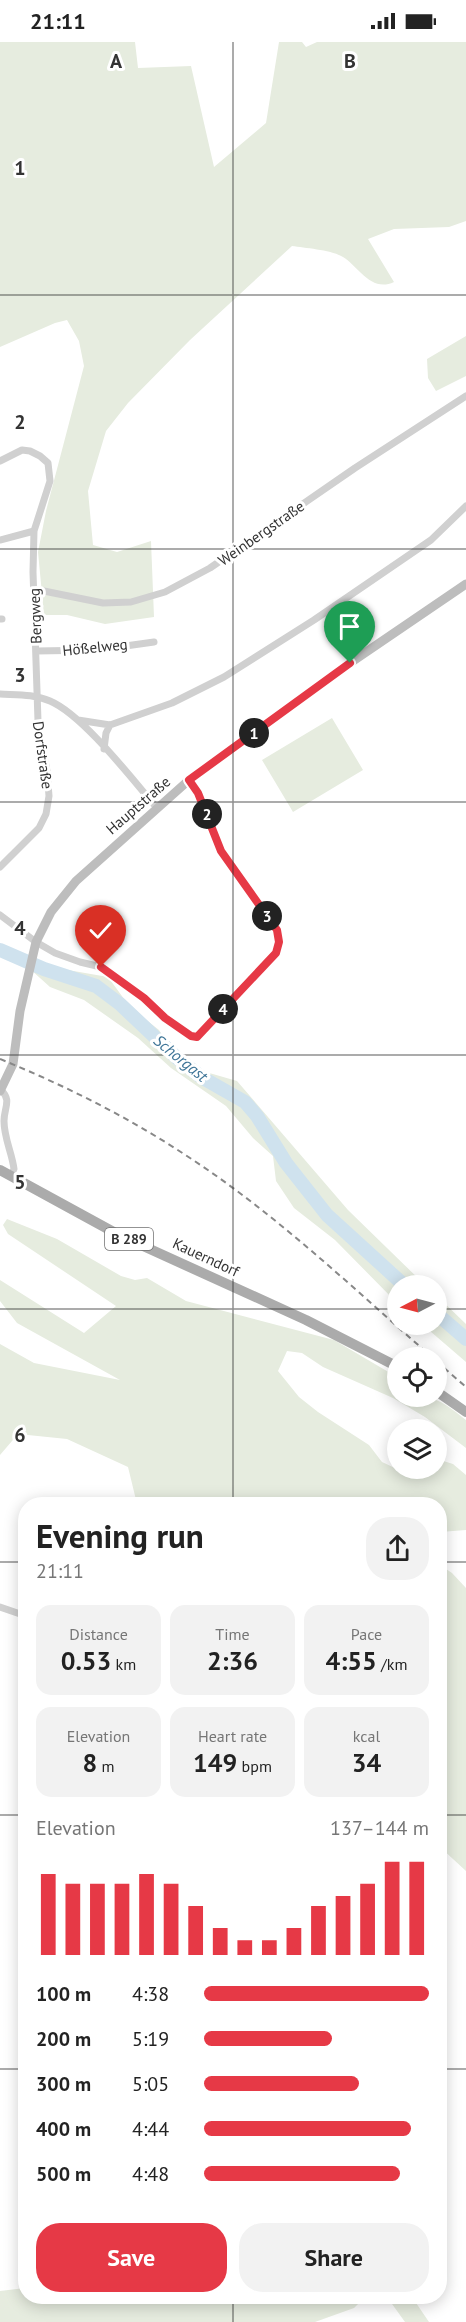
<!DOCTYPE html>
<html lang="en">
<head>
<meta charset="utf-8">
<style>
	body { margin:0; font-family:"PT Sans",sans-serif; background:#f2f2f2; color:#222; height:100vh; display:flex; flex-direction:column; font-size:22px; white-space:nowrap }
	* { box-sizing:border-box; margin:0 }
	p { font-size:20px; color:#767676 }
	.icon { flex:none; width:33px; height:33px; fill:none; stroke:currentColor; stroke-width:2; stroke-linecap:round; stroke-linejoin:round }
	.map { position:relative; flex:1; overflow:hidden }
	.side { position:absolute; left:18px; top:1455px; width:429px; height:807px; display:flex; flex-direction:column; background:#fff; border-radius:24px; box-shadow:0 3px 15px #0003 }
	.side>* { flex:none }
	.needle { width:39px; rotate:264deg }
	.buttons { position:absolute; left:387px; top:1233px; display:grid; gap:12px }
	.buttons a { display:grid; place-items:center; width:60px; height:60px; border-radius:50%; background:#fff; box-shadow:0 3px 15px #0003; font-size:30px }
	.pin { position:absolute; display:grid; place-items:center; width:51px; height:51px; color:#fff; margin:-62px -26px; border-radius:50% 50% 50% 0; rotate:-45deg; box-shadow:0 0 6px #0007 }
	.pin .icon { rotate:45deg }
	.km { position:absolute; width:30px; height:30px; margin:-15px; border-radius:50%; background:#222; color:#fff; font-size:16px; line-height:30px; text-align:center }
	.round { display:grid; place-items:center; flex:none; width:63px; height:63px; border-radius:24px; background:#f2f2f2 }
	.overview { display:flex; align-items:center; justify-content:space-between; height:102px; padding:0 18px }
	h1 { font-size:33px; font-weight:800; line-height:45px }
	.metrics { display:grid; grid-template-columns:repeat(3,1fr); gap:9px; height:102px; padding:6px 18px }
	.metrics div { display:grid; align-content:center; border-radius:15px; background:#f2f2f2; text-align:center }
	.metrics b { font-size:26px; font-weight:800 }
	.metrics small { font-size:16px; font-weight:400 }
	.metrics p { font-size:16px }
	.chart { height:168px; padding:12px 18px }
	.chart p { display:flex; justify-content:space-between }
	.chart svg { width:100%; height:108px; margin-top:6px; stroke:#e63946; stroke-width:6 }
	.action { display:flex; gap:12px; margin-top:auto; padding:12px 18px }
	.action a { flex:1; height:69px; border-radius:24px; background:#e63946; color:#fff; font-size:24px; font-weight:800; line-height:69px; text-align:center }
	.action a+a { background:#f2f2f2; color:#222 }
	ul { padding:0 18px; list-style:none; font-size:20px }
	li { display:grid; grid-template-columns:96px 72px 1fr; align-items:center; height:45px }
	li i { height:15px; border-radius:8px; background:#e63946 }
	.status { display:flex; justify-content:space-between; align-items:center; height:42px; padding:0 30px; background:#fff; direction:ltr }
	.status svg { height:16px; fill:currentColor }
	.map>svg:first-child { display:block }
	.green { fill:#e6ecdf }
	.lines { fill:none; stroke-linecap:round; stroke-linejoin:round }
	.river { stroke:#cfe2ee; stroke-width:14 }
	.minor { stroke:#d0d0d0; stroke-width:7 }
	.secondary { stroke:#bdbdbd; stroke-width:9 }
	.primary { stroke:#ababab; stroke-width:10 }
	.rail { stroke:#888; stroke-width:2; stroke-dasharray:6 4.5; stroke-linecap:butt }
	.route-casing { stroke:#fff; stroke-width:12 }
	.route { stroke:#e63946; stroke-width:8 }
	.grid { fill:none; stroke:#333; stroke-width:1.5; stroke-opacity:0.55 }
	.labels { text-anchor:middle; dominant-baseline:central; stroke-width:6; stroke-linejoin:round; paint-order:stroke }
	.shield { fill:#fff; stroke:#707070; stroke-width:1.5 }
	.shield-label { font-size:14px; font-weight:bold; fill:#333 }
	.street-label { font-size:15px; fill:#333; stroke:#fff }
	.water-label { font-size:16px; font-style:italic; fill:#3f7597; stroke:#fff }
	.grid-label { font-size:20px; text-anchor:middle; font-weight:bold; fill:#333; stroke:#fff; stroke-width:6; stroke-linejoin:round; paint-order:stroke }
</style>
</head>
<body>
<div class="status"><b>21:11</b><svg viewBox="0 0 49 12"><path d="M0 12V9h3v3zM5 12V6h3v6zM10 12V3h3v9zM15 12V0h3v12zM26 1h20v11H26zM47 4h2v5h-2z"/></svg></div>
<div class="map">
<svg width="466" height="2280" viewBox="0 0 466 2280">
	<rect width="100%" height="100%" fill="#fff"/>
	<!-- green -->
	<path class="green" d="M0,0H135L138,26L191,24L214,125L266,81L279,0H302L306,5L317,0H466V179L449,185L394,187L368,197L394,240C371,251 358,224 343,215C332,208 305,206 292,204L190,298L128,361L106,389L88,449L93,503L117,510L151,499L154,575L105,582L67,573H44L38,510L46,469L84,324L79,299L67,278L55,281L0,305Z
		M466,294V334L436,349L428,336L427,317Z
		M332,676L363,728L293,770L262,718Z
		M34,916L45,924L108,935L130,965L159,988L168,1002L199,1028L237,1039L348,1168L425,1243L398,1244L397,1261L335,1198L294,1166L276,1139L273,1114L253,1096L226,1064L171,1026L138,996L84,958L50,945L30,927Z
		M7,1177L57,1197L121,1234L135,1238L147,1236L186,1259L334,1298L397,1335L398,1354C434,1354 437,1355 466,1378V1406L425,1375L393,1356L323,1325L302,1311L287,1309L278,1329L299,1355L318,1370L369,1403L382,1420L397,1427L436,1426L437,1417L453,1422L466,1433V1488L440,1490V1462H137L128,1425L67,1397L18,1392L0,1413V1302L34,1321L120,1338L17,1281L0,1259V1238L84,1291L116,1264L8,1192L3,1183Z
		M437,1254L466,1282V1320L423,1283L436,1282Z
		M440,1523L452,1531L466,1546V1829L440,1805Z
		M25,2246L26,2254L365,2255L354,2266L315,2280H0V2249Z
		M387,2255H412L429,2280H405Z"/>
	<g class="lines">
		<!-- river -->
		<path class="river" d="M0,908L44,927L96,944L120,962L177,1016L201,1035L245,1060L257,1074L286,1121L327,1173L405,1244
			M436,1271L466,1297"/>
		<!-- minor -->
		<path class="minor" d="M0,419L22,408L30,409L40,414L48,421L50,439L34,489L33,530L38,679L47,729L49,754L46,772L39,786L0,825
			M0,498L34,489
			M34,547L103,561L131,560L165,550L210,526L355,426L466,354
			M0,577H2
			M36,609L97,608L154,600
			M0,652C17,653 34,652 50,659C83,673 132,737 157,766
			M78,678L110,683L172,661L224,635L314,578L431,498L466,464
			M104,707L106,691L110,683
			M0,873L36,900L55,911L80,920L101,925L144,956L165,976L191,994L197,995L276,911L279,900L277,888L221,809L198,751L189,738
			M1,1048C12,1058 4,1066 4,1079C4,1096 12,1111 14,1127L11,1133
			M0,1565L26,1574"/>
		<!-- secondary -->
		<path class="secondary" d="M0,1049L13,1022L20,969L36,900L51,870L76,839L189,738L350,621L466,542"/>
		<!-- primary -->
		<path class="primary" d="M0,1128L119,1193L306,1278L398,1325
			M436,1349L466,1370"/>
		<!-- rail -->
		<path class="rail" d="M0,1017C66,1044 130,1076 190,1116C277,1173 354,1247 433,1316
			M436,1319L466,1345"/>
	</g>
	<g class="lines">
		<defs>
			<path id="route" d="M101,925L144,956L165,976L191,994L197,995L276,911L279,900L277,888L221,809L198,751L189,738L350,621"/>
		</defs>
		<!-- route casing -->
		<use href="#route" class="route-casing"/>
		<!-- route -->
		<use href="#route" class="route"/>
	</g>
	<!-- grid -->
	<path class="grid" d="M233,0V1462M0,253H466M0,507H466M0,760H466M0,1013H466M0,1267H398M436,1267H466M0,1520H26M440,1520H466M0,1773H26M440,1773H466M0,2027H26M440,2027H466M233,2254V2280"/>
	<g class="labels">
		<!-- shield labels -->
		<rect class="shield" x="105" y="1186" width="48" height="22" rx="4.5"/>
		<g class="shield-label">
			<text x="129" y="1197">B 289</text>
		</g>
		<!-- street labels -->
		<g class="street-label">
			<text transform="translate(261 491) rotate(-35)">Weinbergstraße</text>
			<text transform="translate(35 574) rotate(-92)">Bergweg</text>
			<text transform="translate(95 605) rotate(-6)">Hößelweg</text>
			<text transform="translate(43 713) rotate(82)">Dorfstraße</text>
			<text transform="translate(138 763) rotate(-41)">Hauptstraße</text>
			<text transform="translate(206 1215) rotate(25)">Kauerndorf</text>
		</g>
		<!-- water labels -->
		<g class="water-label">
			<text transform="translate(181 1016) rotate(39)">Schorgast</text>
		</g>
	</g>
	<g class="grid-label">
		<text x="116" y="26">A</text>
		<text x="350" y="26">B</text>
		<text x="20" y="133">1</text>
		<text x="20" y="387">2</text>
		<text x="20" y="640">3</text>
		<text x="20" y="893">4</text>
		<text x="20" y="1147">5</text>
		<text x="20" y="1400">6</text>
	</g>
</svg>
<div class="buttons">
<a><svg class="needle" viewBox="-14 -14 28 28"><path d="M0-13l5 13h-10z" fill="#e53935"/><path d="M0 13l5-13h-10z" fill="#767676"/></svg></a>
<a><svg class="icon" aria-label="locate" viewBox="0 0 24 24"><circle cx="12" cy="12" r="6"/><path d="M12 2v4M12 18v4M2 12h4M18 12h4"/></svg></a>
<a><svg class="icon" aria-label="layers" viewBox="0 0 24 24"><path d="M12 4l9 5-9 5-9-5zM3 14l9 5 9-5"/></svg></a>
</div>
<div class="pin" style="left:350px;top:621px;background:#1e9e55"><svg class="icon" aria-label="arrive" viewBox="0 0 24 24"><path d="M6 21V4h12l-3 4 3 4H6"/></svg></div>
<div class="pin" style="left:101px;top:925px;background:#d93025"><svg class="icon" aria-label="check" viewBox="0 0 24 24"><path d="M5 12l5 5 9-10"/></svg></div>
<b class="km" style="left:254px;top:691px">1</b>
<b class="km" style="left:207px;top:772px">2</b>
<b class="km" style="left:267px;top:874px">3</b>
<b class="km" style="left:223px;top:967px">4</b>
<section class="side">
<div class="overview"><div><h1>Evening run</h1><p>21:11</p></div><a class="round"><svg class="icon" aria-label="share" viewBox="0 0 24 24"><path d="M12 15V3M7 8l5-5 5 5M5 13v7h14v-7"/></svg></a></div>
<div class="metrics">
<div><p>Distance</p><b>0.53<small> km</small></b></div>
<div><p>Time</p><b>2:36</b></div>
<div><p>Pace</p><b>4:55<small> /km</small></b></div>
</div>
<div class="metrics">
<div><p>Elevation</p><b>8<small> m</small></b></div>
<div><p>Heart rate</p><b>149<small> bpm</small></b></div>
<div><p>kcal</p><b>34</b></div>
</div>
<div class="chart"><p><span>Elevation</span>137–144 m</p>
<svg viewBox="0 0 160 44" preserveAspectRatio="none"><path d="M5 44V11M15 44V15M25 44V15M35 44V15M45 44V11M55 44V15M65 44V24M75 44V33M85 44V38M95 44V38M105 44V33M115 44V24M125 44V20M135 44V15M145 44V6M155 44V6"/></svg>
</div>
<ul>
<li><b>100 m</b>4:38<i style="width:100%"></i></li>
<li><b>200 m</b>5:19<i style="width:57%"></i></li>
<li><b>300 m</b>5:05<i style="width:69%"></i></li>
<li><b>400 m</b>4:44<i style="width:92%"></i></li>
<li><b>500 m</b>4:48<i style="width:87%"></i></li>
</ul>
<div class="action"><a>Save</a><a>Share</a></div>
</section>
</div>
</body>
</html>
